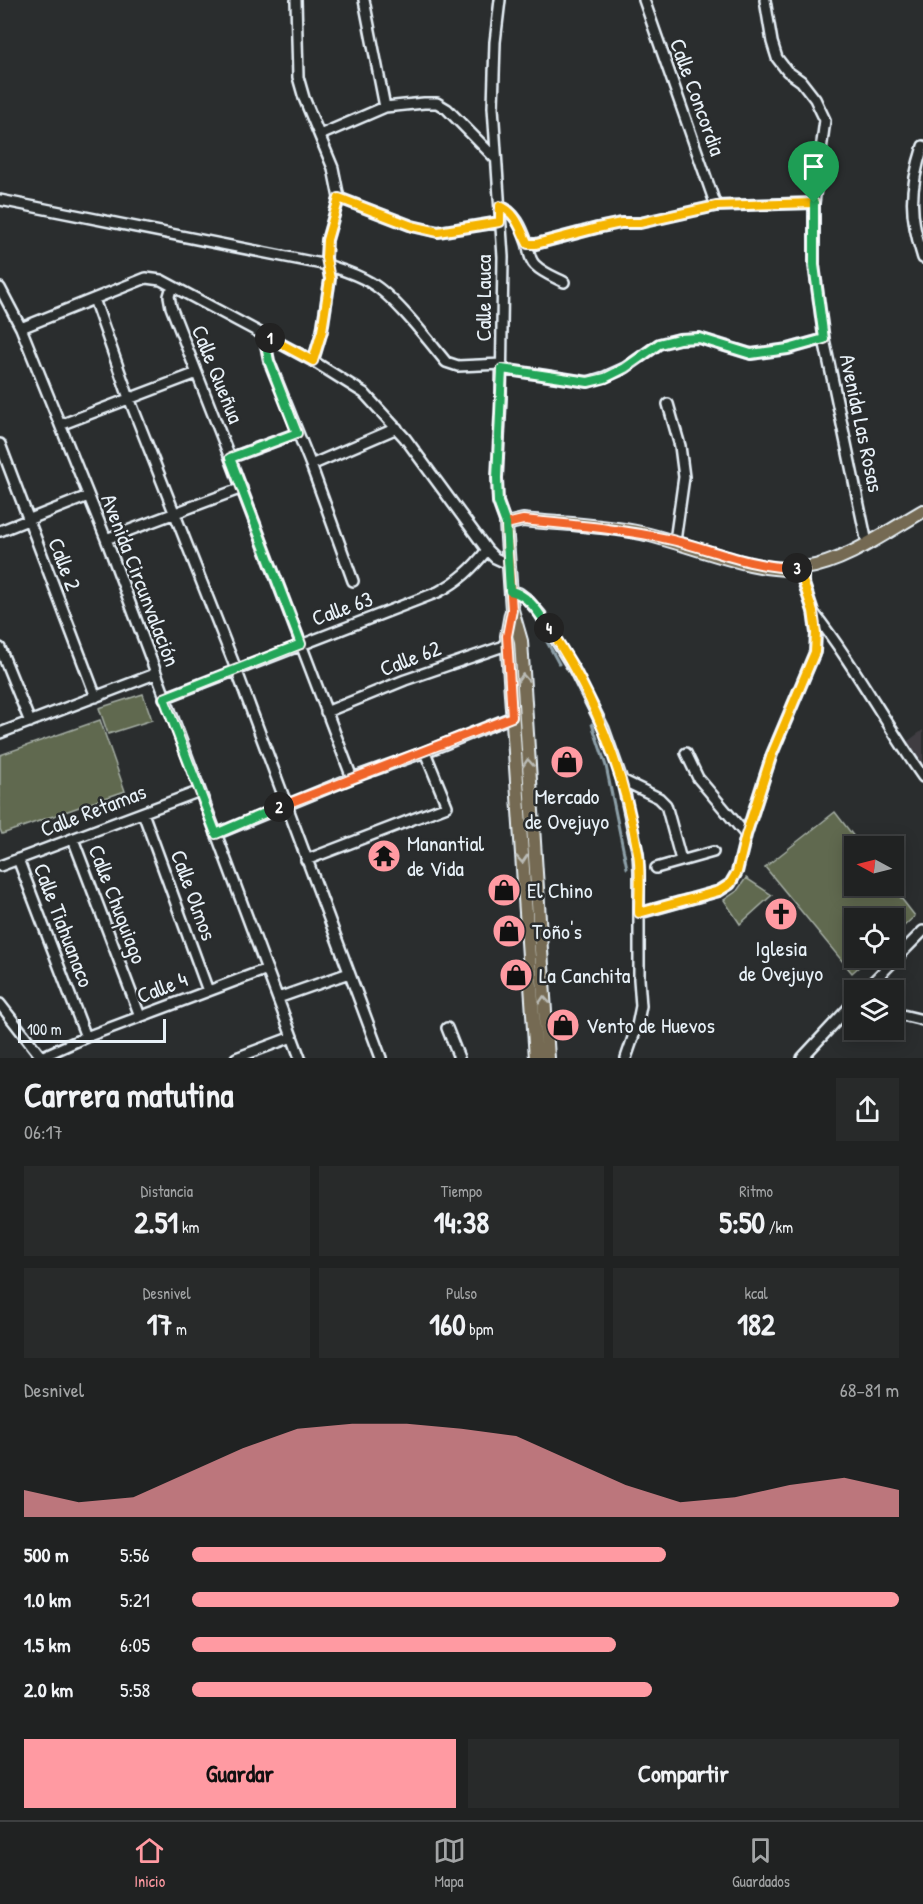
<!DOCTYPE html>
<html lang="es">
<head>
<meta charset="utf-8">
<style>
	body { margin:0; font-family:"Patrick Hand",sans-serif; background:#282a2a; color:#f1f3f6; height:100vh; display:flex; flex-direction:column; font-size:22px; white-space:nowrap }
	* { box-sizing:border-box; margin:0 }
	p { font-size:20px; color:#a2a4a5 }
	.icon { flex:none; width:33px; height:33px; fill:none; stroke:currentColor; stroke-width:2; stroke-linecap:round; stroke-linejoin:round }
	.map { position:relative; height:1058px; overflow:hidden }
	.drawer { display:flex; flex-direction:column; background:#202222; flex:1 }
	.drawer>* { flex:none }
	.needle { width:39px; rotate:277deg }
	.controls { position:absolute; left:844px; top:836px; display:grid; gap:12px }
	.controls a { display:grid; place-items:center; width:60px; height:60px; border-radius:0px; background:#202222; box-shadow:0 3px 15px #0003,0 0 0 2px #3d3f40; font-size:30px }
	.scale { position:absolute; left:18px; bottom:15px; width:148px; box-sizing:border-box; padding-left:6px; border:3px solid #e8f1f8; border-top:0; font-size:16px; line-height:21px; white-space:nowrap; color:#e8f1f8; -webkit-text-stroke:4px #2a2d2e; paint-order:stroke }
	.pin { position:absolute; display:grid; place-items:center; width:51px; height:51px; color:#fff; margin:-62px -26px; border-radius:50% 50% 50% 0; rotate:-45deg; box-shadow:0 0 6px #0007 }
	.pin .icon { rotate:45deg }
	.km { position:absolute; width:30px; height:30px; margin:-15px; border-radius:50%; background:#222; color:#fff; font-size:16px; line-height:30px; text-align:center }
	.round { display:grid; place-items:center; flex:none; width:63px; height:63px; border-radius:0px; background:#282a2a }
	.headline { display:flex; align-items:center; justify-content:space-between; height:102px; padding:0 24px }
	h1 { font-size:33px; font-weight:700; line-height:45px }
	.metrics { display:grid; grid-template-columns:repeat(3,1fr); gap:9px; height:102px; padding:6px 24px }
	.metrics div { display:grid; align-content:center; border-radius:0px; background:#282a2a; text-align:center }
	.metrics b { font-size:30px; font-weight:700 }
	.metrics small { font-size:16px; font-weight:400 }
	.metrics p { font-size:16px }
	.chart { height:168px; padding:12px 24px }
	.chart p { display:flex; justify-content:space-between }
	.chart svg { width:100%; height:108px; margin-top:6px; fill:#ff9aa2; opacity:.7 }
	.cta { display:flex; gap:12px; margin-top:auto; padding:12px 24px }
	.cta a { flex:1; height:69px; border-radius:0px; background:#ff9aa2; color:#111; font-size:24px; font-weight:700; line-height:69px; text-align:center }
	.cta a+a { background:#282a2a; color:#f1f3f6 }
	ul { padding:0 24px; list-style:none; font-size:20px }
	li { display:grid; grid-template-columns:96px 72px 1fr; align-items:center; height:45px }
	li i { height:15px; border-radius:8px; background:#ff9aa2 }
	.tabs { display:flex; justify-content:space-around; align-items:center; height:84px; border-top:2px solid #3d3f40; background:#202222; font-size:16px; color:#a2a4a5 }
	.tabs a { display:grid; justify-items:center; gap:3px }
	.tabs .on { color:#ff9aa2 }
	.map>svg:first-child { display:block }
	.built { fill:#3f3d42 }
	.green { fill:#61694f; stroke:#a4ada4; stroke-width:1.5 }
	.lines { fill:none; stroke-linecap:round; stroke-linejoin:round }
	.stream { stroke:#8da0a9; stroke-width:3 }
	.minor-casing { stroke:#e8f1f8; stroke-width:14 }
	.major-casing { stroke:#e8f1f8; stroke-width:16 }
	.minor { stroke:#2a2d2e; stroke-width:9 }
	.major { stroke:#756b52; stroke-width:12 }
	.oneway { stroke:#babbb6 }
	.split-1-casing { stroke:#fff; stroke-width:12 }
	.split-2-casing { stroke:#fff; stroke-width:12 }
	.split-3-casing { stroke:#fff; stroke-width:12 }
	.split-4-casing { stroke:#fff; stroke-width:12 }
	.split-5-casing { stroke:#fff; stroke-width:12 }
	.split-1 { stroke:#f5b400; stroke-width:8 }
	.split-2 { stroke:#22a559; stroke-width:8 }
	.split-3 { stroke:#f0652b; stroke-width:8 }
	.split-4 { stroke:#f5b400; stroke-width:8 }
	.split-5 { stroke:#22a559; stroke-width:8 }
	.labels { text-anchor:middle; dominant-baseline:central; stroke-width:5; stroke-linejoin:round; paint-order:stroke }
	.street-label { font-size:22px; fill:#e8f1f8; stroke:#2a2d2e }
	.poi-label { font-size:22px; fill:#e8f1f8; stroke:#2a2d2e; text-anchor:start }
</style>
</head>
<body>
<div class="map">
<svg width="923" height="1058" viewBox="0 0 923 1058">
	<rect width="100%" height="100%" fill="#2a2d2e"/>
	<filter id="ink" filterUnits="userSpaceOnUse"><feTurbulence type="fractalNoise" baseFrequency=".0167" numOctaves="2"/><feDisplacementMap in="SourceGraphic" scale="12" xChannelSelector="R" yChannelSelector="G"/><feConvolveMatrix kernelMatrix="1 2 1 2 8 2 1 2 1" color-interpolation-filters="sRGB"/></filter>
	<g filter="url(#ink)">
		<!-- built -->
		<path class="built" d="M923,730V771L904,744Z"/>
		<!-- green -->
		<path class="green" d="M143,694L152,720L108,734L99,708Z
			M100,720L125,791L2,834L0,829V755Z
			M835,812L861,846H855V885H891L915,916L894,935V918H855V957H870L852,973L765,867Z
			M746,878L772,895L740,924L724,900L737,891Z"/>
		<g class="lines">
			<!-- stream -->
			<path class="stream" d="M546,640L559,664
				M592,724L606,766L627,868"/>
			<defs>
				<path id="minor" d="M296,0L298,77L304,98L333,168L339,198L327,240L326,258L330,279L322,331L313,361
					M364,0L385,107
					M500,0L495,42L493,107L503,257L501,398L497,478L498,502L506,524
					M644,0L716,206
					M765,0L772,42L777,58L787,71L801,81L815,99L825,120L814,203V265L824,339L867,543
					M320,135L385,107L424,103H437L447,109L496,159
					M923,146C909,190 909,215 923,258
					M339,198L412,226L438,232L500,222
					M0,200L327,265C342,270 357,274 371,283C395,297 427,339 446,362L458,366L502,364
					M500,206C515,212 522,228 527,243C530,251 528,258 535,265C543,273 554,277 564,282
					M528,244H536L597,228L621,223H640L716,206L814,203
					M172,286L169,296L171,307L230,458L352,778
					M0,288L21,328L106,539L300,1058
					M94,299L129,398L236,669L381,1058
					M21,328L146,278L161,280L313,361L364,393L405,438L487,550L495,558L508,564
					M264,335L269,361L311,465L353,581
					M502,369L588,382L605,377L625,368L659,344L679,339L699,338L751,354L788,349L824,339
					M668,404L680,446L684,477L675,541
					M60,425L197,373
					M0,444L96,697
					M230,458L297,433
					M311,465L397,428
					M0,531L88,496
					M106,539L242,488
					M510,591L519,593L527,599L540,614L575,671L604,729L622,780L638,854L639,871V979L641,1006L637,1026L626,1058
					M813,612C854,664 885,723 923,777
					M0,648L30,722
					M164,698L438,592C459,581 472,569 487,550
					M326,712L405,680L501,647L507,642
					M0,733L155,674
					M686,753L698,778L746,835
					M622,780L659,798L666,805L681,860
					M143,813L208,991
					M216,834L352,778L425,752L512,717
					M73,839L140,1016
					M18,859L86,1037
					M306,860L447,806L425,752
					M0,866L200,791
					M656,868L713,852
					M640,913L719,891L730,884L737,872L746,835L772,754L815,652L816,633L813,611L803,581L804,568
					M865,990L923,931
					M278,998L349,973
					M0,1004L42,1058
					M894,1013L923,1020
					M447,1028L459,1058
					M39,1058L86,1037L267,969
					M236,1058L292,1037
					M802,1058L855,1001"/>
				<path id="major" d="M511,614L507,636L536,1058
					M548,1058L521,641L512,610L506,524L523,520C562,524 602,525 641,533C689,543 756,575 804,568C844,563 888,531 923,511"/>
			</defs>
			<!-- minor casing -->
			<use href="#minor" class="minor-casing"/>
			<!-- major casing -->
			<use href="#major" class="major-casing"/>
			<!-- minor -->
			<use href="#minor" class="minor"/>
			<!-- major -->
			<use href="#major" class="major"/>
		</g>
		<!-- one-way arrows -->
		<defs><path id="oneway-chevron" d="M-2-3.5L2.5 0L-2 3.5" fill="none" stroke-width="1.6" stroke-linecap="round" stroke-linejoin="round" transform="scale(1.5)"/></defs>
		<g class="oneway">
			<use href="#oneway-chevron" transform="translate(523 678) rotate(-94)"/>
			<use href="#oneway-chevron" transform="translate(528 763) rotate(-94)"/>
			<use href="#oneway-chevron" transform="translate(522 859) rotate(86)"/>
			<use href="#oneway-chevron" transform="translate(544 1000) rotate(-94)"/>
		</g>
	</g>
	<g class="lines" filter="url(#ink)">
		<defs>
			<path id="split-1" d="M270,338L313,361L322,331L330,279L326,258L327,240L339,198L412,226L438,232L500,222V206C517,213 520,229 528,244H536L597,228L621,223H640L716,206L814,203"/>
			<path id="split-2" d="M270,338L264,335L269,361L297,433L230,458L301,644L164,698L216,834L279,807"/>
			<path id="split-3" d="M279,807L512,717L507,636L512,610L506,524L523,520C573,525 623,529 672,540C714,550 753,568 797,568"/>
			<path id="split-4" d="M549,628C595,696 624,772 638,853C641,872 639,893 639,913L719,891L730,884L737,872L746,835L772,754L815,652L816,633L813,611L803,581L804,568H797"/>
			<path id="split-5" d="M549,628C539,613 528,594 510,591L506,524L498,502L497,478L502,369L588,382L605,378L625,368L659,344L679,339L699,338L751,354L788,349L824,339L814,265V203"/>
		</defs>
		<!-- split-1 casing -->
		<use href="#split-1" class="split-1-casing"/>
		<!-- split-2 casing -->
		<use href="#split-2" class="split-2-casing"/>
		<!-- split-3 casing -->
		<use href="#split-3" class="split-3-casing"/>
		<!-- split-4 casing -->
		<use href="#split-4" class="split-4-casing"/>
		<!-- split-5 casing -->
		<use href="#split-5" class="split-5-casing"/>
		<!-- split-1 -->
		<use href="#split-1" class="split-1"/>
		<!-- split-2 -->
		<use href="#split-2" class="split-2"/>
		<!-- split-3 -->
		<use href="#split-3" class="split-3"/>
		<!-- split-4 -->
		<use href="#split-4" class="split-4"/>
		<!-- split-5 -->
		<use href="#split-5" class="split-5"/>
	</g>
	<!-- icons -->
	<defs>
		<symbol id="shop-disc" viewBox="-11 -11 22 22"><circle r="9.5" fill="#ff9aa2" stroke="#2a2d2e"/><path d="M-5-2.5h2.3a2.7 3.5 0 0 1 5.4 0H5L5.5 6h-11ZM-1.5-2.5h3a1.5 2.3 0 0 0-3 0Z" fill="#111"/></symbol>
		<symbol id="temple-disc" viewBox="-11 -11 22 22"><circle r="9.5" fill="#ff9aa2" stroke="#2a2d2e"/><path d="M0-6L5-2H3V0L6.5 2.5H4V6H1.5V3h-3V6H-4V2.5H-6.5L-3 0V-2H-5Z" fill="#111"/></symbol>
		<symbol id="church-disc" viewBox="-11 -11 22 22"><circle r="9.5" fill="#ff9aa2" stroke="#2a2d2e"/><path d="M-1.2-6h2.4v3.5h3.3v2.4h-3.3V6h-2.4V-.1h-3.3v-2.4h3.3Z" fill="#111"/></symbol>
	</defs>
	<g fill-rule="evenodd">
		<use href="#shop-disc" x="548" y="743" width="38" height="38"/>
		<use href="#temple-disc" x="365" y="837" width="38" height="38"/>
		<use href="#shop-disc" x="485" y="871" width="38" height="38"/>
		<use href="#church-disc" x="762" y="895" width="38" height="38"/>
		<use href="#shop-disc" x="490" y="912" width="38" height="38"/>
		<use href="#shop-disc" x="497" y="956" width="38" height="38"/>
		<use href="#shop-disc" x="544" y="1006" width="38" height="38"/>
	</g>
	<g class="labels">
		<!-- street labels -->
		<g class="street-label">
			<text transform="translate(698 97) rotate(70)">Calle Concordia</text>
			<text transform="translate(483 298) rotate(-90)">Calle Lauca</text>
			<text transform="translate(218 374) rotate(68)">Calle Queñua</text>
			<text transform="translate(862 423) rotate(78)">Avenida Las Rosas</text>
			<text transform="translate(65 564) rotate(69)">Calle 2</text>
			<text transform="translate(141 580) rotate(69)">Avenida Circunvalación</text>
			<text transform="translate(342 608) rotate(-20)">Calle 63</text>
			<text transform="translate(410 658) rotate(-21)">Calle 62</text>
			<text transform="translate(93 810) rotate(-21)">Calle Retamas</text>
			<text transform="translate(194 895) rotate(70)">Calle Olmos</text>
			<text transform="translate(118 904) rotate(69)">Calle Chuquiago</text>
			<text transform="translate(64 925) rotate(69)">Calle Tiahuanaco</text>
			<text transform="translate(162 987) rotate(-21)">Calle 4</text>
		</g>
		<!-- poi labels -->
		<g class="poi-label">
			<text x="567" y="796" text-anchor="middle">Mercado<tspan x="567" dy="25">de Ovejuyo</tspan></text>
			<text x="407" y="843">Manantial<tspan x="407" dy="25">de Vida</tspan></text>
			<text x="527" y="890">El Chino</text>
			<text x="532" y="931">Toño's</text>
			<text x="781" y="948" text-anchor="middle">Iglesia<tspan x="781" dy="25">de Ovejuyo</tspan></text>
			<text x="539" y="975">La Canchita</text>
			<text x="586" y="1025">Vento de Huevos</text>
		</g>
	</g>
</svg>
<div class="controls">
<a><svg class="needle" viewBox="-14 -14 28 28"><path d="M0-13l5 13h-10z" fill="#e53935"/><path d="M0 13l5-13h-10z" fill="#a2a4a5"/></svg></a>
<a><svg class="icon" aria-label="locate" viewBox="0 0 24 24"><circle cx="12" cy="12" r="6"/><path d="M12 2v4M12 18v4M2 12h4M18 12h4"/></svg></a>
<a><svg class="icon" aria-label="layers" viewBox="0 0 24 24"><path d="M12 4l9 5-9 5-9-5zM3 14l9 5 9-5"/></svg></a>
</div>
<div class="scale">100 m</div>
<div class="pin" style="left:814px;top:203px;background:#1e9e55"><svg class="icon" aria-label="arrive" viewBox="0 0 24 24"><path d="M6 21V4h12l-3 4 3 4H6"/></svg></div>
<b class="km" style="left:270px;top:338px">1</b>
<b class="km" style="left:279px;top:807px">2</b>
<b class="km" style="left:797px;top:568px">3</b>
<b class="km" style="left:549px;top:628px">4</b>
</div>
<section class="drawer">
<div class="headline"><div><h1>Carrera matutina</h1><p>06:17</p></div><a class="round"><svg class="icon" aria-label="share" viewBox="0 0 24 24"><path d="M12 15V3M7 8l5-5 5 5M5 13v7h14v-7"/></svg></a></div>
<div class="metrics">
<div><p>Distancia</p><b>2.51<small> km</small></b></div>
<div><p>Tiempo</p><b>14:38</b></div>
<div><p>Ritmo</p><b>5:50<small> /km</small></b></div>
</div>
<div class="metrics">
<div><p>Desnivel</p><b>17<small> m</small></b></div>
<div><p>Pulso</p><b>160<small> bpm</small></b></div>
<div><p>kcal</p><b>182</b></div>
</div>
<div class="chart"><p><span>Desnivel</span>68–81 m</p>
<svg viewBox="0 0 160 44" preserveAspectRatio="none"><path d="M0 44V33L10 38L20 36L30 26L40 16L50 8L60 6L70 6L80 8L90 11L100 21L110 31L120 38L130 36L140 31L150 28L160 33V44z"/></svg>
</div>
<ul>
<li><b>500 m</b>5:56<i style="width:67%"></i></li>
<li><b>1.0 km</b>5:21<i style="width:100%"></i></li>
<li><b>1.5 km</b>6:05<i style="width:60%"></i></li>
<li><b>2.0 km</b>5:58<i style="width:65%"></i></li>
</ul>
<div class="cta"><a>Guardar</a><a>Compartir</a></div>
</section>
<nav class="tabs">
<a class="on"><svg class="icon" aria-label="home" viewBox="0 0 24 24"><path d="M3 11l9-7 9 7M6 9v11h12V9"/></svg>Inicio</a>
<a><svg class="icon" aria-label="map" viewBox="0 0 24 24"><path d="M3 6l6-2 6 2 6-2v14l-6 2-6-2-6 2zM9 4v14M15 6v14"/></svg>Mapa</a>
<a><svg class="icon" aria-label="saved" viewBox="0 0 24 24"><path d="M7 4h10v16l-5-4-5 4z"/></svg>Guardados</a>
</nav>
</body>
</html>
